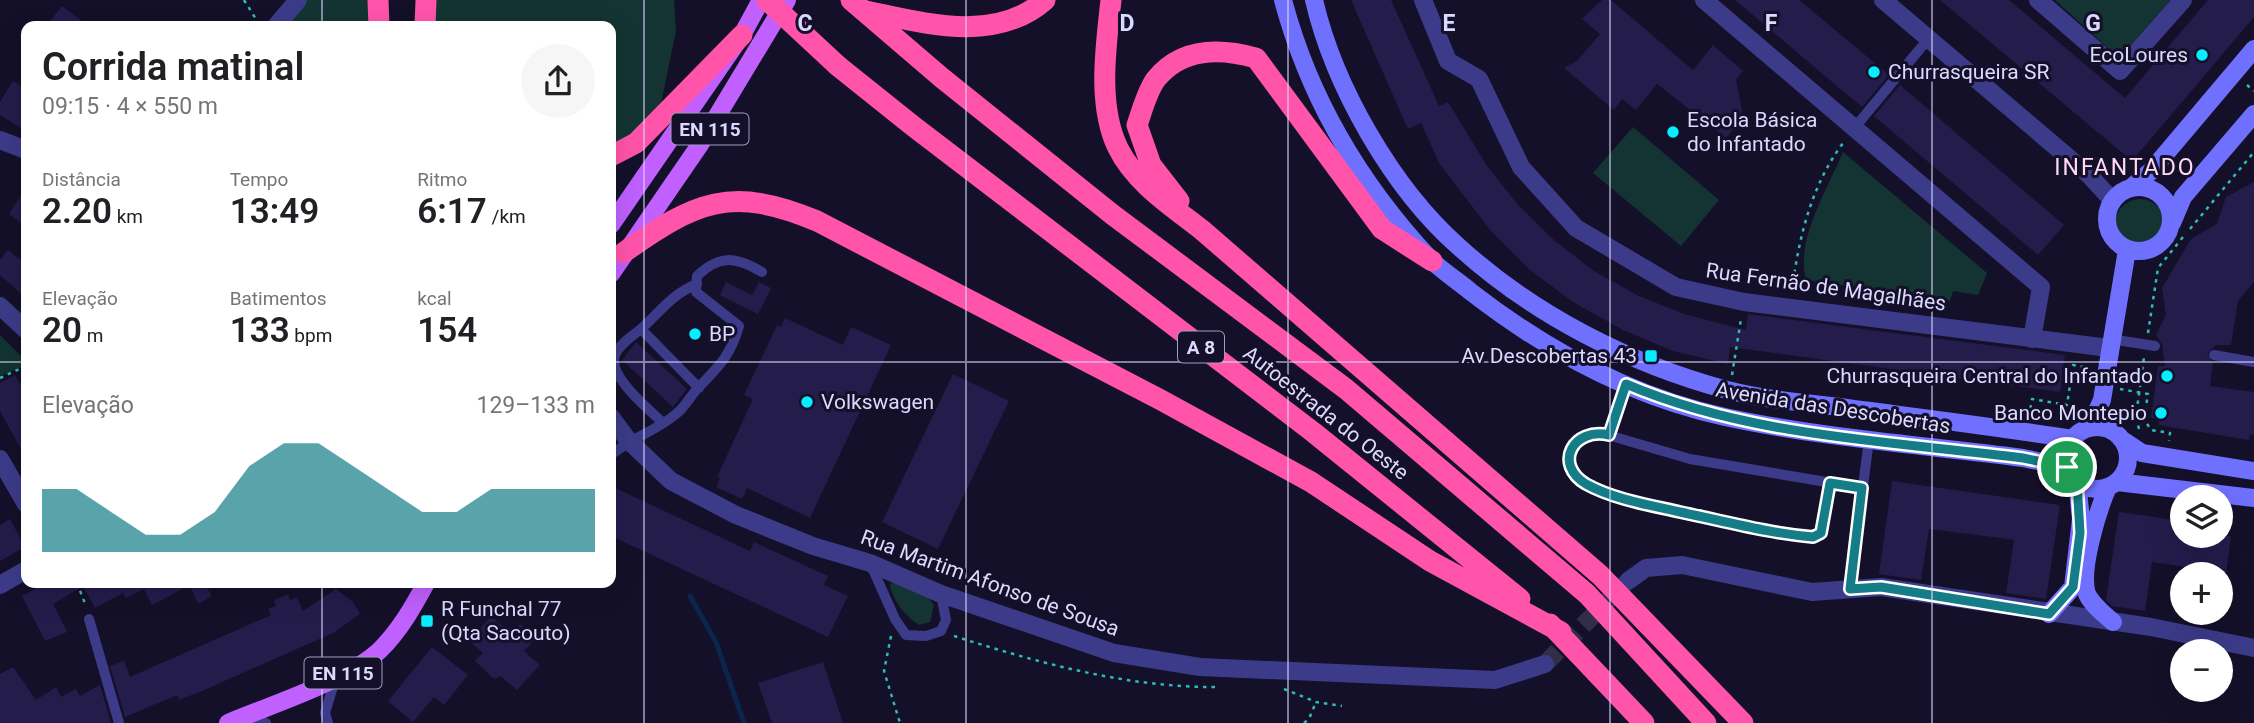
<!DOCTYPE html>
<html lang="pt">
<head>
<meta charset="utf-8">
<style>
	body { margin:0; font-family:Roboto,sans-serif; background:#f6f6f6; color:#202124; height:100vh; display:flex; flex-direction:column; font-size:26px; white-space:nowrap }
	* { box-sizing:border-box; margin:0 }
	p { font-size:23px; color:#757577 }
	.icon { flex:none; width:38px; height:38px; fill:none; stroke:currentColor; stroke-width:2; stroke-linecap:round; stroke-linejoin:round }
	.map { position:relative; flex:1; overflow:hidden }
	.details { position:absolute; left:21px; top:21px; width:595px; height:567px; display:flex; flex-direction:column; background:#fff; border-radius:14px; box-shadow:0 7px 28px #0002 }
	.details>* { flex:none }
	.buttons { position:absolute; left:2170px; top:485px; display:grid; gap:14px }
	.buttons a { display:grid; place-items:center; width:63px; height:63px; border-radius:50%; background:#fff; box-shadow:0 7px 28px #0002; font-size:35px }
	.pin { position:absolute; display:grid; place-items:center; width:60px; height:60px; color:#fff; margin:-30px; border:4px solid #fff; border-radius:50%; box-shadow:0 2px 7px #0007 }
	.round { display:grid; place-items:center; flex:none; width:74px; height:74px; border-radius:37px; background:#f6f6f6 }
	.head { display:flex; align-items:center; justify-content:space-between; height:119px; padding:0 21px }
	h1 { font-size:38px; font-weight:600; line-height:52px }
	.metrics { display:grid; grid-template-columns:repeat(3,1fr); gap:10px; height:119px; padding:7px 21px }
	.metrics div { display:grid; align-content:center }
	.metrics b { font-size:35px; font-weight:600 }
	.metrics small { font-size:19px; font-weight:400 }
	.metrics p { font-size:19px }
	.chart { height:196px; padding:14px 21px }
	.chart p { display:flex; justify-content:space-between }
	.chart svg { width:100%; height:126px; margin-top:7px; fill:#147d87; opacity:.7 }
	.map>svg:first-child { display:block }
	.green { fill:#133432 }
	.lines { fill:none; stroke-linecap:round; stroke-linejoin:round }
	.stream { stroke:#0c254c; stroke-width:5 }
	.building { fill:#241c4b }
	.street-tunnel { stroke:#322e49; stroke-width:18; stroke-dasharray:18 9; stroke-linecap:butt }
	.path { stroke:#2fbdb0; stroke-width:2.5; stroke-dasharray:3.5 5; stroke-linecap:butt }
	.lane { stroke:#3c3b89; stroke-width:10 }
	.street { stroke:#3c3b89; stroke-width:18 }
	.secondary { stroke:#7070ff; stroke-width:18 }
	.primary { stroke:#bf60ff; stroke-width:18 }
	.highway { stroke:#ff54aa; stroke-width:21 }
	.highway-bridge { stroke:#ff54aa; stroke-width:21 }
	.route-casing { stroke:#fff; stroke-width:14 }
	.route { stroke:#147d87; stroke-width:9 }
	.grid { fill:none; stroke:#dcd9ff; stroke-width:2; stroke-opacity:0.55 }
	.poi-dot { fill:#05edff; stroke:#141029; stroke-width:2.5 }
	.labels { text-anchor:middle; dominant-baseline:central; stroke-width:6; stroke-linejoin:round; paint-order:stroke }
	.shield { fill:#141029; stroke:#a09dbf; stroke-width:2 }
	.shield-label { font-size:19px; font-weight:bold; fill:#dcd9ff }
	.poi-label { font-size:21px; fill:#dcd9ff; stroke:#141029; text-anchor:start }
	.street-label { font-size:21px; fill:#dcd9ff; stroke:#141029 }
	.neighbourhood-label { font-size:23px; letter-spacing:2px; fill:#ffdbf3; stroke:#141029 }
	.grid-label { font-size:23px; text-anchor:middle; font-weight:bold; fill:#dcd9ff; stroke:#141029; stroke-width:6; stroke-linejoin:round; paint-order:stroke }
</style>
</head>
<body>
<div class="map">
<svg width="2254" height="723" viewBox="0 0 2254 723">
	<rect width="100%" height="100%" fill="#141029"/>
	<!-- green -->
	<path class="green" d="M305,0H369L370,26H276Z
		M426,0H674L676,31L658,118L611,154V26H425Z
		M2055,0H2171L2119,58Z
		M1633,127L1719,200L1681,246L1593,173Z
		M1843,152L1987,273L1978,295L1953,291L1950,301L1806,280C1795,240 1828,188 1843,152Z
		M2115 224a25 25 0 1 1 50 0a25 25 0 1 1-50 0Z
		M0,335L26,361V365L0,376Z
		M892,582L928,597L934,605L930,622L919,625C905,616 894,602 890,586Z"/>
	<g class="lines">
		<!-- stream -->
		<path class="stream" d="M690,596L716,642L744,723"/>
	</g>
	<!-- building -->
	<path class="building" d="M1351,0H1391L1439,106L1448,102L1487,166L1519,206L1555,241L1594,271L1639,296L1684,314L1746,330L1748,314L2065,355L2060,392L1730,347L1728,364L1673,351L1623,330L1573,302L1530,270L1491,231L1439,163L1421,123L1408,129Z
		M1602,0H1611L1693,70L1713,45L1743,71L1736,79L1742,111L1735,127L1726,138L1657,84L1636,110L1622,99L1614,110L1564,68L1577,61L1600,34L1582,19Z
		M1735,0H1799L1889,75L1862,107Z
		M1940,0H2009L2125,98L2208,0H2254V17L2132,161Z
		M62,6L88,26H46Z
		M13,81L26,89V119L21,128L0,115V102Z
		M1900,85L2064,225L2038,255L1874,116Z
		M2254,182V282L2238,301L2231,345H2216L2207,354L2213,362L2210,386L2254,392V435L2250,434L2249,440L2159,425V419L2151,418L2158,366H2165L2162,344L2156,335L2166,315L2162,288L2191,239L2217,224L2226,197Z
		M26,187V226L9,214Z
		M8,250L26,264V298L0,275V260Z
		M726,282L752,295L759,282L771,288L758,314L720,295Z
		M785,318L843,345L851,327L891,345L810,518L747,488L742,499L716,487L720,478L717,477L753,399L744,395L777,325L781,327Z
		M636,342L687,389L673,407L622,360Z
		M953,374L1009,401L938,549L882,522Z
		M15,375L26,395V458L0,411V383Z
		M1892,481L2060,505L2046,599L2006,593L2014,540L2001,538L1929,529L1921,580L1879,574Z
		M611,486L750,551L754,542L828,576L824,585L848,596L828,637L611,536Z
		M2119,512L2182,521V536H2231L2226,573L2152,562L2145,611L2112,606L2106,600Z
		M10,519L25,547L0,561V525Z
		M47,583H204L212,596L198,604L190,585L152,605L144,589L126,598L123,593L95,608L83,586L53,604L67,632L45,641L22,596Z
		M336,589L353,602L360,614L333,633L202,691L179,700L177,695L125,717L110,666L124,661L130,677L271,615L268,609L276,606L274,600L288,594L290,600L297,597L303,611Z
		M491,616L511,634L520,624L536,638L524,651L540,665L517,690L501,676L494,679L475,661L483,653L469,641Z
		M432,647L468,675L444,705L434,697L413,722L388,701Z
		M823,662L843,723H772L758,683Z
		M13,667L36,700L56,687L61,697L76,689L80,696L100,685L111,723H0V674Z"/>
	<g class="lines">
		<!-- street-tunnel -->
		<path class="street-tunnel" d="M1545,664L1625,583"/>
		<!-- path -->
		<path class="path" d="M244,0L259,24
			M2247,85L2254,91
			M2190,229L2254,152
			M1792,290C1799,237 1811,186 1843,143
			M2148,333L2158,268L2183,237
			M1732,375L1741,319
			M0,378L26,366
			M2120,389L2148,394L2144,419L2151,430L2170,433L2169,441
			M2029,417L2032,399L2067,405L2073,365L2089,368
			M2139,429L2136,416L2144,357
			M77,583L86,606
			M891,636L884,671L900,723
			M954,636C1039,663 1129,688 1218,687
			M1284,689L1316,702L1342,706
			M1304,723L1309,719L1316,702"/>
		<!-- lane -->
		<path class="lane" d="M1856,126L1929,38
			M641,329L699,388
			M2110,339L2155,346
			M2214,355L2254,362
			M663,423C649,409 607,376 615,355C620,343 633,336 642,328C661,311 672,294 697,284
			M1609,435L1626,384
			M611,455C631,438 656,431 676,414C684,408 690,397 697,389C718,367 730,357 739,326L696,292L697,276C720,254 736,257 762,272
			M1830,483L1821,533C1794,545 1618,501 1588,484C1556,467 1568,436 1601,433L1690,459L1862,488
			M870,563L895,619L906,635L926,636L941,631L946,620L941,594
			M1850,589L1869,439
			M89,619L119,723
			M248,715L266,723
			M328,723L325,713L335,680"/>
		<!-- street -->
		<path class="street" d="M1423,0L1448,61L1479,79L1521,167L1576,228L1676,287L1744,302L2109,348
			M1704,0L2041,287L2032,339
			M1883,0L2089,175L2112,200
			M2038,0L2120,71L2183,0
			M276,26L298,0
			M0,140L26,150
			M0,306L26,330
			M611,417L628,440L671,481L736,515L813,546L870,563L941,594L1114,653L1200,667L1495,680L1545,664
			M0,459L26,504
			M1628,581L1646,568L1682,565L1812,592L1881,587L2151,627L2254,648
			M0,585L26,570"/>
		<!-- secondary -->
		<path class="secondary" d="M1283,0C1309,98 1361,185 1430,259C1442,271 1458,281 1471,292C1546,350 1631,397 1725,417C1822,438 1924,445 2023,458L2067,467
			M1314,0C1334,86 1392,188 1459,247C1534,315 1630,364 1727,390C1766,400 1807,403 1847,408C1922,418 1997,427 2072,439
			M2107 219a32 32 0 1 1 64 0a32 32 0 1 1-64 0Z
			M2132,187L2151,171L2254,49
			M2172,223L2183,197L2254,114
			M2066 458a31 31 0 1 1 62 0a31 31 0 1 1-62 0Z
			M2089,428L2102,400L2127,250
			M2121,439L2142,453L2254,471
			M2117,482L2254,498
			M2108,487C2098,510 2079,570 2087,594C2092,605 2104,614 2113,622
			M2049,614L2073,587L2081,519L2077,482"/>
		<!-- primary -->
		<path class="primary" d="M611,225L742,35L761,0
			M611,274L699,146L787,0
			M228,723C270,705 347,681 380,650C400,630 413,607 426,583"/>
		<!-- highway -->
		<path class="highway" d="M378,0L379,26
			M851,0L942,78L1113,215L1346,389L1587,594L1706,723
			M1111,0C1106,46 1097,105 1118,148C1135,183 1173,207 1202,230L1600,575L1743,723
			M866,11C924,23 995,44 1045,0
			M425,26L426,0
			M838,66L913,126L1313,432L1520,599
			M611,156L636,143L742,35
			M1179,201L1151,165L1137,125C1142,111 1147,91 1156,79C1182,47 1220,48 1256,58L1382,229L1432,261
			M623,253C696,201 731,185 817,221L1161,400L1311,482L1430,561L1561,632
			M1550,624L1644,723"/>
		<!-- highway-bridge -->
		<path class="highway-bridge" d="M767,0L838,66"/>
	</g>
	<g class="lines">
		<defs>
			<path id="route" d="M1626,384C1750,437 1891,441 2023,458L2067,467L2077,482L2080,533L2073,587L2049,614L1881,587L1850,589L1862,488L1830,483L1821,533L1813,537C1767,533 1724,521 1680,512C1649,505 1613,499 1586,484C1553,464 1573,427 1609,435Z"/>
		</defs>
		<!-- route casing -->
		<use href="#route" class="route-casing"/>
		<!-- route -->
		<use href="#route" class="route"/>
	</g>
	<!-- grid -->
	<path class="grid" d="M322,0V26M644,0V723M966,0V723M1288,0V723M1610,0V723M1932,0V723M0,362H26M611,362H2254M322,583V723"/>
	<!-- markers -->
	<g class="poi-dot">
		<circle cx="2202" cy="55" r="7"/>
		<circle cx="1874" cy="72" r="7"/>
		<circle cx="1673" cy="132" r="7"/>
		<circle cx="695" cy="334" r="7"/>
		<rect x="1644" y="349" width="14" height="14" rx="3.5"/>
		<circle cx="2167" cy="376" r="7"/>
		<circle cx="807" cy="402" r="7"/>
		<circle cx="2161" cy="413" r="7"/>
		<rect x="420" y="614" width="14" height="14" rx="3.5"/>
	</g>
	<g class="labels">
		<!-- shield labels -->
		<g class="shield">
			<rect x="671.5" y="113.5" width="77" height="31" rx="5"/>
			<rect x="1178" y="331.5" width="46" height="31" rx="5"/>
			<rect x="304.5" y="657.5" width="77" height="31" rx="5"/>
		</g>
		<g class="shield-label">
			<text x="710" y="129">EN 115</text>
			<text x="1201" y="347">A 8</text>
			<text x="343" y="673">EN 115</text>
		</g>
		<!-- poi labels -->
		<g class="poi-label">
			<text x="2188" y="55" text-anchor="end">EcoLoures</text>
			<text x="1888" y="72">Churrasqueira SR</text>
			<text x="1687" y="120">Escola Básica<tspan x="1687" dy="24">do Infantado</tspan></text>
			<text x="709" y="334">BP</text>
			<text x="1637" y="356" text-anchor="end">Av Descobertas 43</text>
			<text x="2153" y="376" text-anchor="end">Churrasqueira Central do Infantado</text>
			<text x="821" y="402">Volkswagen</text>
			<text x="2147" y="413" text-anchor="end">Banco Montepio</text>
			<text x="441" y="609">R Funchal 77<tspan x="441" dy="24">(Qta Sacouto)</tspan></text>
		</g>
		<!-- street labels -->
		<g class="street-label">
			<text transform="translate(1826 287) rotate(8)">Rua Fernão de Magalhães</text>
			<text transform="translate(1833 408) rotate(9)">Avenida das Descobertas</text>
			<text transform="translate(1326 413) rotate(38)">Autoestrada do Oeste</text>
			<text transform="translate(990 583) rotate(20)">Rua Martim Afonso de Sousa</text>
		</g>
		<!-- neighbourhood labels -->
		<g class="neighbourhood-label">
			<text x="2125" y="167">INFANTADO</text>
		</g>
	</g>
	<g class="grid-label">
		<text x="805" y="31">C</text>
		<text x="1127" y="31">D</text>
		<text x="1449" y="31">E</text>
		<text x="1771" y="31">F</text>
		<text x="2093" y="31">G</text>
	</g>
</svg>
<div class="buttons">
<a><svg class="icon" aria-label="layers" viewBox="0 0 24 24"><path d="M12 4l9 5-9 5-9-5zM3 14l9 5 9-5"/></svg></a>
<a>+</a>
<a>−</a>
</div>
<div class="pin" style="left:2067px;top:467px;background:#1e9e55"><svg class="icon" aria-label="arrive" viewBox="0 0 24 24"><path d="M6 21V4h12l-3 4 3 4H6"/></svg></div>
<section class="details">
<div class="head"><div><h1>Corrida matinal</h1><p>09:15 · 4 × 550 m</p></div><a class="round"><svg class="icon" aria-label="share" viewBox="0 0 24 24"><path d="M12 15V3M7 8l5-5 5 5M5 13v7h14v-7"/></svg></a></div>
<div class="metrics">
<div><p>Distância</p><b>2.20<small> km</small></b></div>
<div><p>Tempo</p><b>13:49</b></div>
<div><p>Ritmo</p><b>6:17<small> /km</small></b></div>
</div>
<div class="metrics">
<div><p>Elevação</p><b>20<small> m</small></b></div>
<div><p>Batimentos</p><b>133<small> bpm</small></b></div>
<div><p>kcal</p><b>154</b></div>
</div>
<div class="chart"><p><span>Elevação</span>129–133 m</p>
<svg viewBox="0 0 160 44" preserveAspectRatio="none"><path d="M0 44V22L10 22L20 30L30 38L40 38L50 30L60 14L70 6L80 6L90 14L100 22L110 30L120 30L130 22L140 22L150 22L160 22V44z"/></svg>
</div>
</section>
</div>
</body>
</html>
